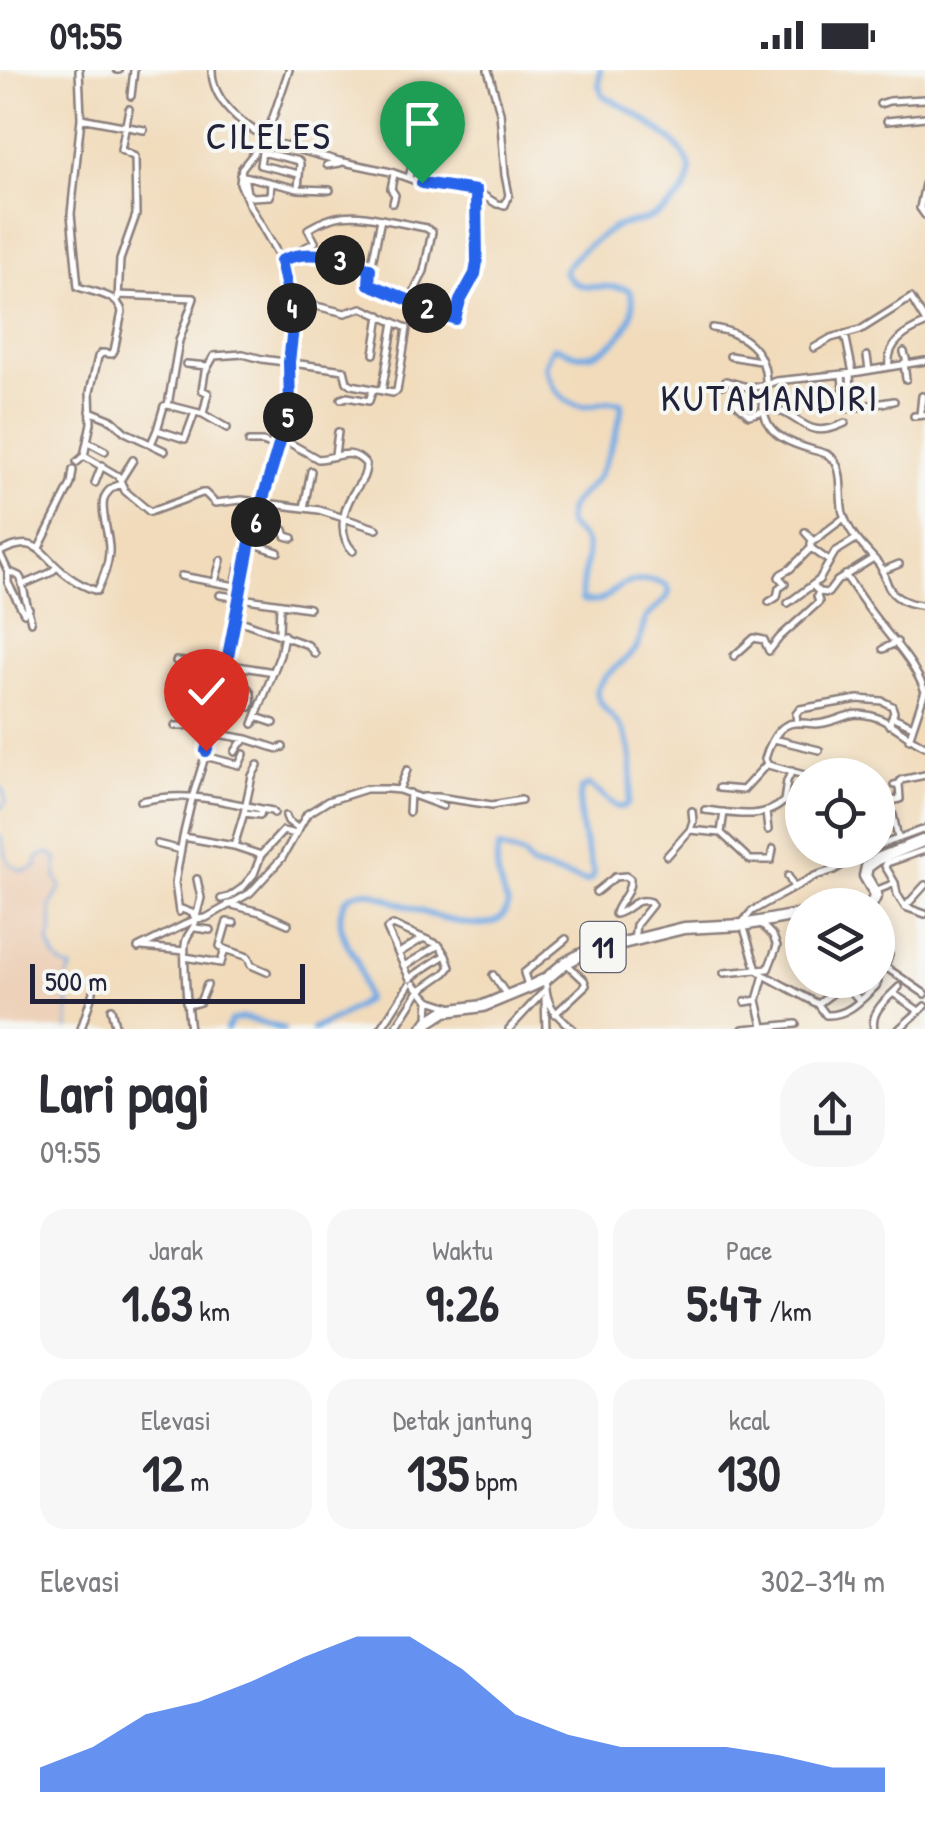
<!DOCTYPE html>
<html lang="id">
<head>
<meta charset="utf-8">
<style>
	body { margin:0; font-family:"Patrick Hand",sans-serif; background:#f7f7f7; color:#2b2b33; height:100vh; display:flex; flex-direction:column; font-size:38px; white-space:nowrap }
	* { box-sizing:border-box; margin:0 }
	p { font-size:32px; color:#7c7c81 }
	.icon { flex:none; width:55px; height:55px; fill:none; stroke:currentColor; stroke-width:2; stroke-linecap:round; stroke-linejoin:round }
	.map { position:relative; height:959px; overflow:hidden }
	.side { display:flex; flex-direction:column; background:#fff; flex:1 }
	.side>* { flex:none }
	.controls { position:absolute; left:785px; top:688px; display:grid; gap:20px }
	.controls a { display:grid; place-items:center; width:110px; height:110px; border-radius:50%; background:#fff; box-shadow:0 5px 15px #0003; font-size:50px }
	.scale { position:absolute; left:30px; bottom:25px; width:275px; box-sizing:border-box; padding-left:10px; border:5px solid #22223b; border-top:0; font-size:28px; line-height:35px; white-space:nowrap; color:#22223b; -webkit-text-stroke:8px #f6f6f2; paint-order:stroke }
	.pin { position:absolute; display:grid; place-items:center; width:85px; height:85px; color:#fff; margin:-102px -42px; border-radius:50% 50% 50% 0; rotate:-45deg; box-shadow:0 0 10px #0007 }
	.pin .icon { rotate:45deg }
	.km { position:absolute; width:50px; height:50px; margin:-25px; border-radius:50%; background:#222; color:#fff; font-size:28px; line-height:50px; text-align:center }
	.round { display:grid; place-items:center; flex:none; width:105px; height:105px; border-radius:40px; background:#f7f7f7 }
	.head { display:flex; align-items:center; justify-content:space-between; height:170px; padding:0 40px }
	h1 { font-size:55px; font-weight:700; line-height:75px }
	.metrics { display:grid; grid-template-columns:repeat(3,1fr); gap:15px; height:170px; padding:10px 40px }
	.metrics div { display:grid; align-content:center; border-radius:25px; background:#f7f7f7; text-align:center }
	.metrics b { font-size:50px; font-weight:700 }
	.metrics small { font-size:28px; font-weight:400 }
	.metrics p { font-size:28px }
	.chart { height:280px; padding:20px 40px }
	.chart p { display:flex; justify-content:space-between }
	.chart svg { width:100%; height:180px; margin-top:10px; fill:#2563eb; opacity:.7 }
	.status { display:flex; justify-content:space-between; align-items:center; height:70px; padding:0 50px; background:#fff; direction:ltr }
	.status svg { height:28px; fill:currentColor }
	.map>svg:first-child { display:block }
	.built { fill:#edd1b9 }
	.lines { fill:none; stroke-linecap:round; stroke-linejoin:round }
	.stream { stroke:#75abe3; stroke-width:2.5 }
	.river { stroke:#75abe3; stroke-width:6 }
	.minor-casing { stroke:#8a7e7b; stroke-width:10 }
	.highway-casing { stroke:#8a7e7b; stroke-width:15 }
	.minor { stroke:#fff; stroke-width:5 }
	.highway { stroke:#fff; stroke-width:10 }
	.route-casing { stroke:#fff; stroke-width:20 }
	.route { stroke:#2563eb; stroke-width:12 }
	.labels { text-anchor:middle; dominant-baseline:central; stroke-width:8; stroke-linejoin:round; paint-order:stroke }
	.shield { fill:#f6f6f2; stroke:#626272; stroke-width:2.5 }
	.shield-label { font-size:30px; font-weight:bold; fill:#22223b }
	.quarter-label { font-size:38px; letter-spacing:2.5px; fill:#22223b; stroke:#f6f6f2 }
</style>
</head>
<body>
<div class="status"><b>09:55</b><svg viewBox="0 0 49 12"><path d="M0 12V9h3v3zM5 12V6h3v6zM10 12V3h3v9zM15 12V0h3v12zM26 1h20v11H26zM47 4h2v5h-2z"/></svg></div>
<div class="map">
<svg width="925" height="959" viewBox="0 0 925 959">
	<rect width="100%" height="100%" fill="#f6f6f2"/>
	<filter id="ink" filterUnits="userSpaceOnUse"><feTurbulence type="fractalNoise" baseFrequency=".01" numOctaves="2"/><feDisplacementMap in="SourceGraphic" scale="20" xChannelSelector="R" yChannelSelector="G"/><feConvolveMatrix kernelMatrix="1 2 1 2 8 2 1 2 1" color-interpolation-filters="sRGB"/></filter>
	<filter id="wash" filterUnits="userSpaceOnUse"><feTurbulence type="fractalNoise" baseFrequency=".0048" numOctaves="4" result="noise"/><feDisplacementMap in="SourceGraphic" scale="40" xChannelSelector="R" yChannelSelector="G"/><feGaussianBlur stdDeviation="2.25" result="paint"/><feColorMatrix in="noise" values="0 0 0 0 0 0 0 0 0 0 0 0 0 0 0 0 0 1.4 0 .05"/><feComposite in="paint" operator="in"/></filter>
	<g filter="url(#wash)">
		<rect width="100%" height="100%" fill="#f1dbbb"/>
		<!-- built -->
		<path class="built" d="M0,765L4,775L5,792L10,797L24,801L36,796L39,787L50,783L57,789L56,807L61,817L51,835L52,861L49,872L59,893L63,897L72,899L60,922L69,925L68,959H0Z"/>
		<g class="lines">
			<!-- stream -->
			<path class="stream" d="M0,716L4,721L6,732L0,739
				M0,765C10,788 0,792 24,801L37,796L36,790L42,785L50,783L57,789L56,807L61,817L51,835L52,861L49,872C53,884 58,896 72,899L59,922L69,925L68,959"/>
			<!-- river -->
			<path class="river" d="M227,959L231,951L241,948L249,949L283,959
				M313,959C329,953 353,940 366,929C362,916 362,901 356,889C352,881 347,875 344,867C336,844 341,819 370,822C397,832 478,869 501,848C505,844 506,839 508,834C500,818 493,795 499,777L524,786L531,796L587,812L592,808L594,803C585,776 576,748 581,719L589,715L617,737H623L628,734C633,711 635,674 619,655C610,644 599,635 596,621C605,600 625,595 637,577C643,568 641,555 647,547C654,538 689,518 654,511C645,510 631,511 623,515C608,522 603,537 582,530C579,511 591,491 585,473C582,465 573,461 568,455C564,434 584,425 596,409C605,397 624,346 621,333C607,329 601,335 589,336C564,339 550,315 545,295L553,277C564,278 573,286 585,285C613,284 644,246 629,220C606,211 577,227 564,201C574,184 594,171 610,160C620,152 635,154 647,149C670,141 704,112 684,85C674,69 640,46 623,36C616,32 610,30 603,25L599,16L600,0"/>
		</g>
	</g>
	<g filter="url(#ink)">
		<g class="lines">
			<defs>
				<path id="minor" d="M117,0H119
					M212,0C212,31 241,53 266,68
					M131,26L134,0
					M880,34L889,31L925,29
					M81,48L144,60
					M887,51L925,47
					M265,70L339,91L391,102L424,114L476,121L497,134L505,135L509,125L505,105L500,42L488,0
					M404,81L418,86L426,85L433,69
					M327,95L340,93
					M240,105L298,119L330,120
					M244,106L247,123L252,127L270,126L271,113
					M409,108L416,77
					M925,114L920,138L925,145
					M298,119L300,94L299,91L262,82L260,95L299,104
					M393,133L395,125L391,119L394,104
					M295,184C321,185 345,190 370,199
					M281,191L315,172L308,159C333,144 353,142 381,149
					M118,225L194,228L179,271L168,335L164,336L157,360
					M118,228L120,190L136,145L135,87L121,80L129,39
					M410,231L424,201L432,162L426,158L381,149L368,213L375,217L446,246L455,249L460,231L475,203L477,192L476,121
					M712,258C744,262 767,281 766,315
					M845,264L853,303
					M814,278L831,268L860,260L911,228L925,251
					M904,282L907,292
					M374,284L380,245
					M730,286L760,291
					M867,286L869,300
					M904,293L906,309
					M186,294L208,296
					M889,297C886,273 906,262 925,254
					M850,304L851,321
					M842,305L845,339L894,331
					M723,315L726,311L747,317L763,316L776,311L853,303L925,291
					M763,316C759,358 775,369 813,380C820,382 829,383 834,390C844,403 839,427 843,443C849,464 864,477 878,493C886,503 885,518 896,526C905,533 914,534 925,536
					M382,321L394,252
					M341,329L347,327L369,331L373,319
					M734,331L749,345L764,341
					M168,335L203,344L208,323L202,320L205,302L214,286L243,284L262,289L344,300L347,312L352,315L393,323L397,321L407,258L362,238L345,243L291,230
					M764,338C801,339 802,374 845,353
					M90,341L112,350L125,362L165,381
					M203,344L227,358
					M920,345L922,326
					M914,346L925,345
					M281,368L318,389C338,388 350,376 366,394C366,409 359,413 352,425C342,442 338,466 353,481
					M88,372L105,381
					M249,372H263L278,378
					M151,374L157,360L185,369L195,342
					M335,385L338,362
					M84,386L118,406L125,421L150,442L202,423H205L215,433L242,430L304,438L311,401
					M77,392L84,386L91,353L90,322L98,287L102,283L112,284L114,281L122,242C119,225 93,222 78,217L71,144L81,48L79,0
					M121,409L133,390
					M95,413L102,395
					M304,438L319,440L377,459
					M256,452L274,459L284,460L286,466L293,468
					M805,462L813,471
					M249,472L278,482
					M39,478L71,414L73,400
					M0,482C40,462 40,486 68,506C76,512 88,518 97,521C103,509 108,497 109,483C111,457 88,424 121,414
					M0,484L8,501V513L24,543L29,539
					M829,491L811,478V473L844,448
					M8,501L19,506L21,509L31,552
					M882,501L899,494
					M845,505C855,519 864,533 874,546C894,573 912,589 925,621L909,669
					M181,506L241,517
					M215,512L221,490
					M22,515L50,503L57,497
					M812,515L819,522L828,523L837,511L872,489
					M235,516L239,497
					M220,525L309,538
					M769,532L777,527L779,518L785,514L779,507L781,504L790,499L811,478
					M788,533L819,510L835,482L856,469
					M235,549L308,575L315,584
					M279,563L280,535
					M883,579L897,572
					M734,586L754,568L764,570L769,581L780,567L819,532L817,526L819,522
					M176,591L225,597
					M225,594L274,602
					M194,608H209L212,613L221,614
					M222,609C239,612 257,615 250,637
					M188,629L219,630
					M256,647L274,653
					M893,647L913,656
					M797,653L796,644L800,639L858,629L882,631L892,636L894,642L889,655
					M253,654L280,585L284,565
					M175,656L215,655
					M212,663L247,669L278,679L283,677
					M774,669L819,680
					M235,682L240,674L245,670
					M205,686L239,695L244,684
					M804,705L768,695L765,689C768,678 775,662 785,656C795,650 806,654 816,654C840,653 849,637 878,648C894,654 908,668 925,676
					M894,715L899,714L901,710L925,705
					M719,718L743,720L767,694
					M399,720L407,700
					M423,727H438L492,735L521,730
					M141,731C189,720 224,732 272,741L274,743
					M878,734L900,729L899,714
					M705,740C730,743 765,751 784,731L787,711L792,701
					M409,742L410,723
					M766,742L768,760
					M244,743L260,745L262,739
					M893,745L898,768
					M286,746L288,751L297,758
					M690,760L693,751L692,741
					M721,763L724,742
					M183,767L234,776L244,743L252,706L258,695
					M157,774L181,780
					M234,776L261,785
					M878,776L925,759
					M925,780L887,793L885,796L895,813L897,824L905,837L925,844
					M667,786L690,760L721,763L750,790H771L773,779
					M788,806L794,818
					M875,821L895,813
					M596,822L615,807L626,806L630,809C631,825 617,832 615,844C629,842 634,826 650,832L652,835L636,855L634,870
					M221,829L229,827L242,818L254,804L261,785L283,761L296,764
					M228,834L260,842L288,854
					M905,837L925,815
					M179,838L192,843L196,849
					M179,842L175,813L183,767L193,725L215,655L249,472L290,338L289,292L293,250L286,208L279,186L249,134L240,113L242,98L266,68L289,0
					M196,847L201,828L197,809
					M742,853L752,841L766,833L815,806L834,800L869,780
					M743,855L757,900L764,905L818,934L845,914
					M195,858L210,860
					M142,877L185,881
					M138,878L196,849L206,848L250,823L282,788L307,744L328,731L366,719H388L399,720L443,736
					M225,879L248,887L251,895L267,902
					M796,879L802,867
					M399,883L422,869
					M185,887L221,893L225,879L220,876L227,852L234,853
					M404,896L439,875
					M885,896L889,885
					M724,903L768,899L777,876L773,866L762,855
					M493,905L506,924
					M410,908L445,885
					M546,909C544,933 556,946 573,959
					M877,910L884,896L925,924
					M848,912L845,914L860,931
					M414,914L429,930L428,949
					M528,915L524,903L566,869
					M893,923L919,941
					M545,928L546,959
					M429,930L450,937
					M757,930L763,956
					M186,932L193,934L200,932L207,915
					M745,932L757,930L764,905
					M818,934L826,945C848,946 861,930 876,916L878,911
					M111,939L116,959
					M555,944L586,915L584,910L567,894
					M81,959L93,922
					M190,959C188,946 182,880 186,870C189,861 195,859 196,849
					M381,959L409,915
					M395,959L419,921L445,903L450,897L446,886L439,875L393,855L387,859L410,909
					M509,959L545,920
					M743,959L796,954
					M874,959C870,941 887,929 899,917
					M899,959L925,936"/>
				<path id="highway" d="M871,835L876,825L865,806L867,797L878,789L925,770
					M423,959L428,952L445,941L483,936L529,917L546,909L565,893L586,882L684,858L743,855L802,844"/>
			</defs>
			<!-- minor casing -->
			<use href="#minor" class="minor-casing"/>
			<!-- highway casing -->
			<use href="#highway" class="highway-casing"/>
			<!-- minor -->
			<use href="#minor" class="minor"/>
			<!-- highway -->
			<use href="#highway" class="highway"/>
		</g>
	</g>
	<g class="lines" filter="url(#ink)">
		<defs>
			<path id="route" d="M206,681L215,654L250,472L290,338L289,292L294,250L281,191C308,177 342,188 370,199L369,214L455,249L460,231L475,204L477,192L476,121L422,113"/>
		</defs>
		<!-- route casing -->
		<use href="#route" class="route-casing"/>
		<!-- route -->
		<use href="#route" class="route"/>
	</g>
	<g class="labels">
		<!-- shield labels -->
		<rect class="shield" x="580.5" y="852" width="45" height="50" rx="8"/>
		<g class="shield-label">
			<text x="603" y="877">11</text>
		</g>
		<!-- quarter labels -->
		<g class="quarter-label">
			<text x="269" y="65">CILELES</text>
			<text x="770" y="327">KUTAMANDIRI</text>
		</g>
	</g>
</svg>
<div class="controls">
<a><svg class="icon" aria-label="locate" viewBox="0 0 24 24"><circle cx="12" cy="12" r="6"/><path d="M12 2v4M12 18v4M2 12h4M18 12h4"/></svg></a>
<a><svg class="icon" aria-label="layers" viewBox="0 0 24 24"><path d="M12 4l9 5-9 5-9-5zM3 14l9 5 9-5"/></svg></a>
</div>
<div class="scale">500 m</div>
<div class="pin" style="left:422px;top:113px;background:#1e9e55"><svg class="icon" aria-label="arrive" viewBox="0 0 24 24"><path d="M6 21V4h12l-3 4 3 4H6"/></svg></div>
<div class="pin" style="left:206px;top:681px;background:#d93025"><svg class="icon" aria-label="check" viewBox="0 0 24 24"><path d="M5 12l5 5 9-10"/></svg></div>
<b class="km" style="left:427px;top:238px">2</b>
<b class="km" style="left:340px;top:190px">3</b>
<b class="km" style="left:292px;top:238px">4</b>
<b class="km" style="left:288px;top:347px">5</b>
<b class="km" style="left:256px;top:452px">6</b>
</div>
<section class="side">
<div class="head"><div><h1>Lari pagi</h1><p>09:55</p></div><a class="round"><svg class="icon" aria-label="share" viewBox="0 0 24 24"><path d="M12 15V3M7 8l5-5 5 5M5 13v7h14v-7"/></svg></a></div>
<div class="metrics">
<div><p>Jarak</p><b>1.63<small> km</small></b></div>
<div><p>Waktu</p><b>9:26</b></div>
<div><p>Pace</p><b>5:47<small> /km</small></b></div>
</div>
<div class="metrics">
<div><p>Elevasi</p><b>12<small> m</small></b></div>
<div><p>Detak jantung</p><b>135<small> bpm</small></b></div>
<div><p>kcal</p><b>130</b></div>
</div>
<div class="chart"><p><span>Elevasi</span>302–314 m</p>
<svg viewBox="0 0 160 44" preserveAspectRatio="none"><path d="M0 44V38L10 33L20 25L30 22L40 17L50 11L60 6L70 6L80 14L90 25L100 30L110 33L120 33L130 33L140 35L150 38L160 38V44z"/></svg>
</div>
</section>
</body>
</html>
